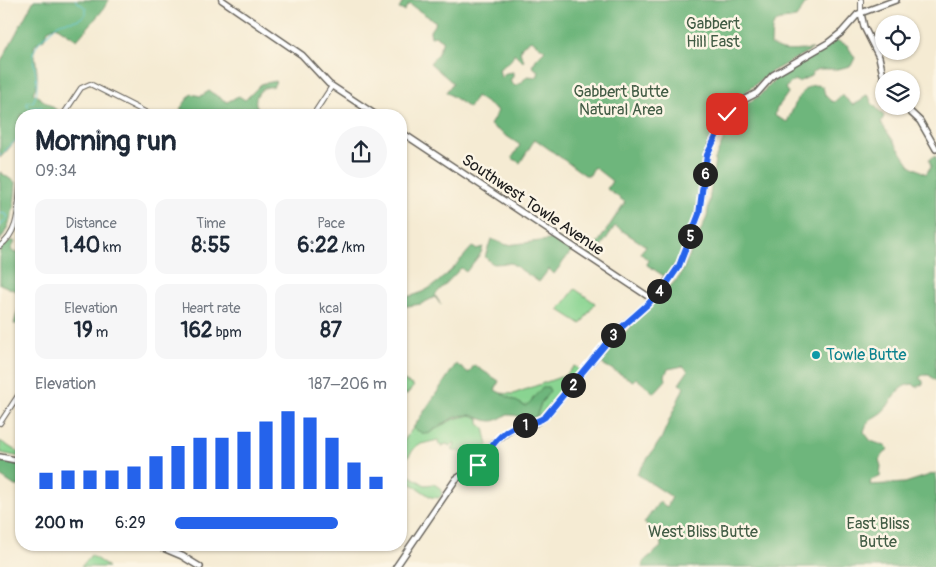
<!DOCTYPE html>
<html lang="en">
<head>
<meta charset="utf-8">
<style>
	body { margin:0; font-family:Pangolin,sans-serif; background:#f6f6f7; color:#1f2937; height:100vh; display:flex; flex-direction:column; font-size:19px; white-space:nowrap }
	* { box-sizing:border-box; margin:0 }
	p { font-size:16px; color:#747a83 }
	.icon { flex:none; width:28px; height:28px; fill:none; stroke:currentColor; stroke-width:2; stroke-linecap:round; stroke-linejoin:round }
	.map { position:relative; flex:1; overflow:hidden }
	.sheet { position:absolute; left:15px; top:109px; width:392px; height:442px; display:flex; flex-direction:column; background:#fff; border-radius:20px; box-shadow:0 1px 4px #0004 }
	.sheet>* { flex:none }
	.tools { position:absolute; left:875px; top:15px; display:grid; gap:10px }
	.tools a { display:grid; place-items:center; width:45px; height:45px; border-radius:50%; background:#fff; box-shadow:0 1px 4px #0004; font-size:25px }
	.pin { position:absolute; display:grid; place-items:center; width:42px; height:42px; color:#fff; margin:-21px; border-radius:10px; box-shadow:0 2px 8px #0006 }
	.km { position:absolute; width:25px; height:25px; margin:-12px; border-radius:50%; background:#222; color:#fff; font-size:14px; line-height:25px; text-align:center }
	.round { display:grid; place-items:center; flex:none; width:52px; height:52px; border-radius:26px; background:#f6f6f7 }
	.summary { display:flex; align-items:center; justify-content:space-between; height:85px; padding:0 20px }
	h1 { font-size:28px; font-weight:800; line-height:38px }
	.metrics { display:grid; grid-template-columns:repeat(3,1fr); gap:8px; height:85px; padding:5px 20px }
	.metrics div { display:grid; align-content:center; border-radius:12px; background:#f6f6f7; text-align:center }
	.metrics b { font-size:21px; font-weight:800 }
	.metrics small { font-size:14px; font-weight:400 }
	.metrics p { font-size:14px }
	.chart { height:140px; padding:10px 20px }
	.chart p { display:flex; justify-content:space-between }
	.chart svg { width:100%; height:90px; margin-top:5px; stroke:#2563eb; stroke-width:6 }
	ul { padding:0 20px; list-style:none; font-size:16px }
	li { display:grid; grid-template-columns:80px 60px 1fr; align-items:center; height:38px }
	li i { height:12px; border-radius:6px; background:#2563eb }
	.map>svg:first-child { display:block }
	.green { fill:#89d491; stroke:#527856 }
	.forest { fill:#6eb67b; stroke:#45694c; fill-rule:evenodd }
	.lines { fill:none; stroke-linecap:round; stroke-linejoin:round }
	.stream { stroke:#5dc6d8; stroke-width:1 }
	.minor-casing { stroke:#68645c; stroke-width:6 }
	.major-casing { stroke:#68645c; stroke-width:8 }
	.minor { stroke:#fff; stroke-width:4 }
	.major { stroke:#fff; stroke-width:5 }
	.route-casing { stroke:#fff; stroke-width:10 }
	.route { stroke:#2563eb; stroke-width:6 }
	.culture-dot { fill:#0f9aa8; stroke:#fcf5e5; stroke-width:2 }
	.labels { text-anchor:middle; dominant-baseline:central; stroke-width:5; stroke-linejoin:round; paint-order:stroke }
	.park-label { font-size:16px; fill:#425c45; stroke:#fcf5e5 }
	.street-label { font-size:16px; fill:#1c1c1c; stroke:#fcf5e5 }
	.culture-label { font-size:16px; fill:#0d838f; stroke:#fcf5e5; text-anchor:start }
</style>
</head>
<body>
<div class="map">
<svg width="936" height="567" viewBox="0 0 936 567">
	<rect width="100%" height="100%" fill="#fcf5e5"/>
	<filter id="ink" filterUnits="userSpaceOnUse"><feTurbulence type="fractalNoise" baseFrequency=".02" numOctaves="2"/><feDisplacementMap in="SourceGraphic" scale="10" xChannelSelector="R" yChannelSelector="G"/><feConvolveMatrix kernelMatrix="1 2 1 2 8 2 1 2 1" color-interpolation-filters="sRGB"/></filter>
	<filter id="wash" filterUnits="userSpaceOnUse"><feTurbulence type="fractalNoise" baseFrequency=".0096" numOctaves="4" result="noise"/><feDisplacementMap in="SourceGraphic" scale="20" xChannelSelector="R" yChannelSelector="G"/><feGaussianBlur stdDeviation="1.12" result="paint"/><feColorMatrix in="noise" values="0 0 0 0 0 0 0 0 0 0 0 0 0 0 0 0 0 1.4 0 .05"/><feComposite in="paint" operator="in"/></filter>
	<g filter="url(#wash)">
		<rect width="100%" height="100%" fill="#f5ebd3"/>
		<!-- green -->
		<path class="green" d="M575,289L595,303L581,324L559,310Z
			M574,366L581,370L554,403C547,405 544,414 536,417L541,403L545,399L533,397L531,402L525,406L500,393L513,394L566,375Z
			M401,377L406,382L414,386L406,395L401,389Z
			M473,415L479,419V424L484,428L488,445L477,460L463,471V468L467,466L464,455L459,451H453L452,448L455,447L454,443L449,446L448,444L443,445L442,447L441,445H439L438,440L417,445L404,462V471L401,473V445L413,428L428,434C444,424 453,417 473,415Z
			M0,441L21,454V457L1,453Z
			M405,467L407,474L425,485L434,484L440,488L442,494L439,498L431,497L401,477L405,472Z
			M91,555L108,567H81Z"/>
		<!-- forest -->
		<path class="forest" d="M34,0H109L102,11L77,40L56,26L48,30L44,39L37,43L34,47C35,61 41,81 33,93L61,113L60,115H21V135L0,158V63Z
			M404,0H808L796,18C772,20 772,21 771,45C783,54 799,50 813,49L771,72L742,95L743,96L726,109L709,144L703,163L696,213L678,260L667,278L647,265L648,260L640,253L646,246L615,226L594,257L590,255L625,202L607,189L612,181L594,167L590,175H585L535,139L520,163L512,158L520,145L490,125L498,111L476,96L469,108L446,92L453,83L430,63L437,55L443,41L436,36L431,37L430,31L436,22L409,4L404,11L399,9ZM531,40L545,50L537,58L532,66L539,72L537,77L527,76L522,82L515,86L510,81L513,76V72L506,73L501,78L499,69C506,64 513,61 514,53L523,62L524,60L520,53L522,46Z
			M835,40L847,45L855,58L851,66L837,69H819L813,72L811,76L798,82L794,80L785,88L788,93L776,110L775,116L787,122C794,109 802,77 823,87L825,95L831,101L834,102L841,96H843L853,105L861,101L866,95L869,96L871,102L884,116L881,123L910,165L926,174L931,166L929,160L931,158L936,156V381L929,375H923L919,378L923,381V384L916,387L913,384C895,385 893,403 882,412C872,420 868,417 864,432L871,441L885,446L888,449L879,460L881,466L880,477L871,480L870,485L905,483L936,473V567H642L645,560L661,547L660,534L644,523L659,502L667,507L672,497L637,474L661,439L684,387L679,384L688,371L683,366L668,369L665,375L666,380L654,393L636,378L633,381L597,361L680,276L707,217L715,159L734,116L742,106L758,97L778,76Z
			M276,81L273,87C261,85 251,98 258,109C260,112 263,113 265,115H246L243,113L240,115H200L180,109L191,94L201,96L209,91L227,102L239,96L245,100L261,84Z
			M0,172L16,183C15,204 12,223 0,241Z
			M553,235L573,249L554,274L549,269L539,282L511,263L493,264L485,257L491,239L507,245L549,240Z
			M12,240L15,242L11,250L17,254L21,247V324H14L20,302L18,292L0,284V247Z
			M472,247L476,249L483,247L481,253L466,272L461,268L435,295L441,305L435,297L421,304L401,307V297C431,297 454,267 472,247Z
			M456,364L469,373L474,365L499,381L495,390L525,406C532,403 536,392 544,387H548L550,391L541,403L536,417C522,421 522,415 510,415C504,414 499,421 492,421C485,421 480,418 474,416C458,411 440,426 428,434L422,433L413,428Z
			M0,461L21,464V486H15L0,476Z"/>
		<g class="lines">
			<!-- stream -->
			<path class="stream" d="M39,115L41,113L42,107L30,108L27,105V102H33C42,86 33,69 33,53L39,42L58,24C68,19 76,24 86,14V8L75,0
				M0,156L21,135
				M0,213L5,214L8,217L0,226"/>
		</g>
	</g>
	<g filter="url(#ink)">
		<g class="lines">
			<defs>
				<path id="minor" d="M861,13V0
					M63,115L81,88L90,84L151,115
					M313,115L332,86
					M0,246C21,230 17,205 21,182
					M0,423L21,391"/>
				<path id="major" d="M222,0L302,55L329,84L376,115
					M861,13L864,27L879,57L884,79
					M904,106L920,121L936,149
					M401,132L652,299
					M0,457L21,461
					M156,545L182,556L200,567
					M396,567L456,479L476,467L495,442L511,429L518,426L535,423L545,417L619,329L647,305L674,273L682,260L699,214L707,155L724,117L730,110L736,104L757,93L773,75L828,43L842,32L858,14L896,0"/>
			</defs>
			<!-- minor casing -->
			<use href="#minor" class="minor-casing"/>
			<!-- major casing -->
			<use href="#major" class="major-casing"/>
			<!-- minor -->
			<use href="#minor" class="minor"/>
			<!-- major -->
			<use href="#major" class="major"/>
		</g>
	</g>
	<g class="lines" filter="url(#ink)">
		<defs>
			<path id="route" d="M478,465C489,451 497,435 514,427C526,422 534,425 545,417L614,334L648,304L668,282L679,266L699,214L707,155L727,114"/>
		</defs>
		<!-- route casing -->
		<use href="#route" class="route-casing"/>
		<!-- route -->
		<use href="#route" class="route"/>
	</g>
	<!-- markers -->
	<circle class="culture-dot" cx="816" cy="355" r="5"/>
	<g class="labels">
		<!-- park labels -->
		<g class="park-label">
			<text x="713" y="24">Gabbert<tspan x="713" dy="18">Hill East</tspan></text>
			<text x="621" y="92">Gabbert Butte<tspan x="621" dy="18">Natural Area</tspan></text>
			<text x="878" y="524">East Bliss<tspan x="878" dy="18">Butte</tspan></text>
			<text x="703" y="532">West Bliss Butte</text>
		</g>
		<!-- street labels -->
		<g class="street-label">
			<text transform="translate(533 205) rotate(34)">Southwest Towle Avenue</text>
		</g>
		<!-- culture labels -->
		<g class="culture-label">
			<text x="826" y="355">Towle Butte</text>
		</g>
	</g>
</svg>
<div class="tools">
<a><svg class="icon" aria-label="locate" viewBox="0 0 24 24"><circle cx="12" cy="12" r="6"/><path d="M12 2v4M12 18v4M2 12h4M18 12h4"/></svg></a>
<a><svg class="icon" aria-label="layers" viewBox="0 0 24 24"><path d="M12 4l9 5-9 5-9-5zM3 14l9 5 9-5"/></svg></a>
</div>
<div class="pin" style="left:478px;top:465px;background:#1e9e55"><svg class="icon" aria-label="arrive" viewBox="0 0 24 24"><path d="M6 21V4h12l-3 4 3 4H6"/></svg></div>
<div class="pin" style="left:727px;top:114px;background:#d93025"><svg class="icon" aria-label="check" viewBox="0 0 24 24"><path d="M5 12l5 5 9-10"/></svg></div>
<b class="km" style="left:525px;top:425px">1</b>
<b class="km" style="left:573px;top:385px">2</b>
<b class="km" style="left:613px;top:335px">3</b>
<b class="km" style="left:659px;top:291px">4</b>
<b class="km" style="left:690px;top:236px">5</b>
<b class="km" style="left:705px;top:174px">6</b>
<section class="sheet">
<div class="summary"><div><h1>Morning run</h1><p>09:34</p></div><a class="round"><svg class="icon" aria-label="share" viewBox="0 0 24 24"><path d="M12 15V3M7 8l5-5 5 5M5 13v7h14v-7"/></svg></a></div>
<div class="metrics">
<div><p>Distance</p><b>1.40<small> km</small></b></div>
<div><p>Time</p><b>8:55</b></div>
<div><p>Pace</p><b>6:22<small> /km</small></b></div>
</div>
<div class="metrics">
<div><p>Elevation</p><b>19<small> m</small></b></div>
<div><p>Heart rate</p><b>162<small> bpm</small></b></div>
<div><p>kcal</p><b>87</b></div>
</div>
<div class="chart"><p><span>Elevation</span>187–206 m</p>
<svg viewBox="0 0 160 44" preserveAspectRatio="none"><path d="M5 44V36M15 44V35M25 44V35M35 44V35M45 44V33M55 44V28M65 44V23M75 44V19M85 44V19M95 44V16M105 44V11M115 44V6M125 44V9M135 44V19M145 44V31M155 44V38"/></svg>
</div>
<ul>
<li><b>200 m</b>6:29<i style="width:77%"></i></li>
</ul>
</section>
</div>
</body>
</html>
